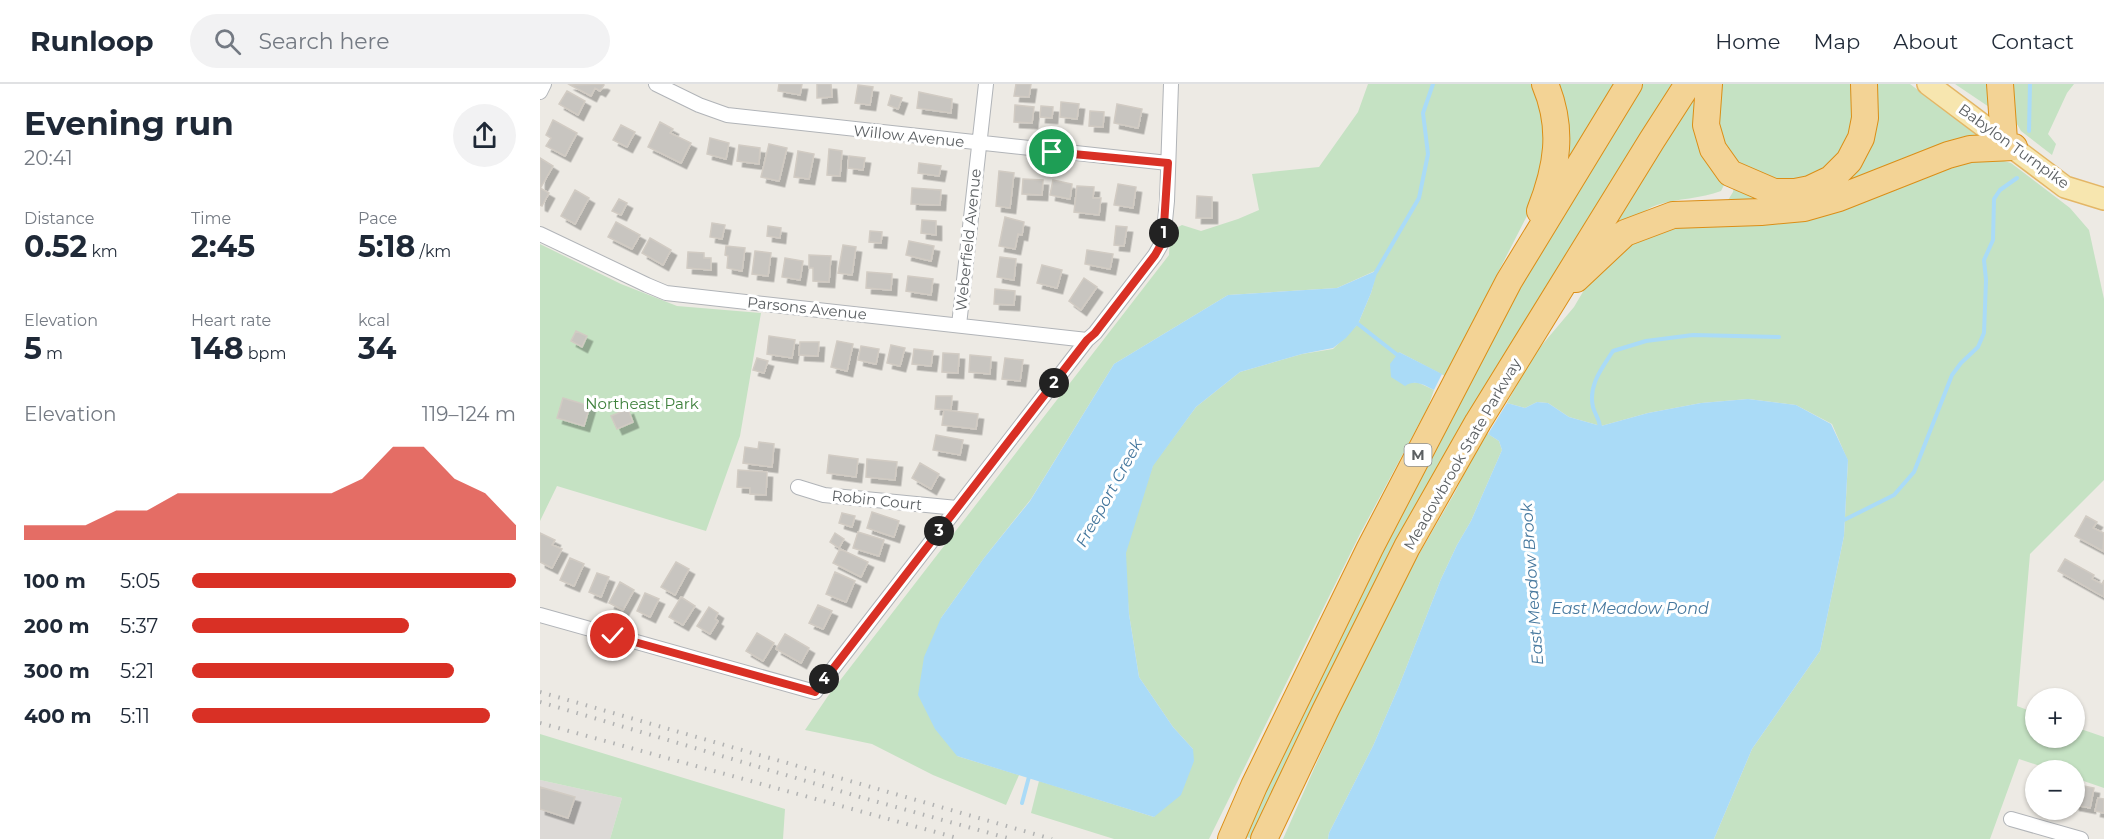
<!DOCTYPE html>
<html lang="en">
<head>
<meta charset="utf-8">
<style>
	body { margin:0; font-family:Montserrat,sans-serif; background:#f2f2f3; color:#1f2937; height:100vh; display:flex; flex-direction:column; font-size:22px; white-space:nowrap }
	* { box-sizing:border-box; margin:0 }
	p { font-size:20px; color:#747a83 }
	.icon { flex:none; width:33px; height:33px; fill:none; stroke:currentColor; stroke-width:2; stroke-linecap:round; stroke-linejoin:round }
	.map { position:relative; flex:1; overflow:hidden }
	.details { display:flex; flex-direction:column; background:#fff; width:540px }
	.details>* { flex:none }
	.tools { position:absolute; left:1485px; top:604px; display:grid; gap:12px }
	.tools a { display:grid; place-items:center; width:60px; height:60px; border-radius:50%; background:#fff; box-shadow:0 2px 4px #0004; font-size:30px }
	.pin { position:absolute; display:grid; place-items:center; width:51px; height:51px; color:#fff; margin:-26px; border:3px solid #fff; border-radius:50%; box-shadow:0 2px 6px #0007 }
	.km { position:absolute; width:30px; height:30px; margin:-15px; border-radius:50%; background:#222; color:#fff; font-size:16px; line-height:30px; text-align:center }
	.round { display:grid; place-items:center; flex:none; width:63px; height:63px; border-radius:32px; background:#f2f2f3 }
	.head { display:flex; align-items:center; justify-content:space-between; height:102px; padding:0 24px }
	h1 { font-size:33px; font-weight:700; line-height:45px }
	.figures { display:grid; grid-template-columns:repeat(3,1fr); gap:9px; height:102px; padding:6px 24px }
	.figures div { display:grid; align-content:center }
	.figures b { font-size:30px; font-weight:700 }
	.figures small { font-size:16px; font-weight:400 }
	.figures p { font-size:16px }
	.chart { height:168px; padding:12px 24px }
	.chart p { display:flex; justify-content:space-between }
	.chart svg { width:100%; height:108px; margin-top:6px; fill:#d93025; opacity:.7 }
	ul { padding:0 24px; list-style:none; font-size:20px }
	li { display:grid; grid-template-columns:96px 72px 1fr; align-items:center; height:45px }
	li i { height:15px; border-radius:8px; background:#d93025 }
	header { display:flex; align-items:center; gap:36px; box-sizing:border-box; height:84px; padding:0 30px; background:#fff; border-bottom:2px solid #e0e1e3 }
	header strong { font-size:28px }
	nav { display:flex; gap:33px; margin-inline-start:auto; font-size:21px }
	.search { width:420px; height:54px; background:#f2f2f3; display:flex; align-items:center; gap:15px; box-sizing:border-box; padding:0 21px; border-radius:33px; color:#747a83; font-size:22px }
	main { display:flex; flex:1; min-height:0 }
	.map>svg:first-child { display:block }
	.industrial { fill:#dcd9d6 }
	.green { fill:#c5e2c3 }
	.water { fill:#aadbf7 }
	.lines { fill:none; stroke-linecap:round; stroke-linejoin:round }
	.stream { stroke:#aadbf7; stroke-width:4 }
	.building { fill:#c8c5c0; stroke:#d1cbc3; stroke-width:1.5; filter:url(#shadow) }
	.street-casing { stroke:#b1b4b8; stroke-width:16 }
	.primary-casing { stroke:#e4b666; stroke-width:24 }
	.highway-casing { stroke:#db8e16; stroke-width:28 }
	.street { stroke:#fff; stroke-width:14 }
	.primary { stroke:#f7e6af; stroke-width:21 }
	.highway { stroke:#f3d395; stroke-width:26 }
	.rail { stroke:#b2b3b3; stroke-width:4; stroke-dasharray:1.5 8; stroke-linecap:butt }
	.route-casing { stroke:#fff; stroke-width:12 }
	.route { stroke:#d93025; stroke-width:8 }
	.labels { text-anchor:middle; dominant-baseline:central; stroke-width:6; stroke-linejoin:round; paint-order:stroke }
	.shield { fill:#fff; stroke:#8d9092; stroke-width:1.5 }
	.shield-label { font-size:14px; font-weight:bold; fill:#5c6063 }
	.street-label { font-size:15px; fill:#5c6063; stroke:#fff }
	.park-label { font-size:15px; fill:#3f813d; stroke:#fff }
	.water-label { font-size:16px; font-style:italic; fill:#46789e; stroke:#fff }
</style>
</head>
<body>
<header>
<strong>Runloop</strong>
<div class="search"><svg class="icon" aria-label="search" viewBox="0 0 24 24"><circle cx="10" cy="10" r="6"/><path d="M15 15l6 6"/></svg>Search here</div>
<nav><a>Home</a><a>Map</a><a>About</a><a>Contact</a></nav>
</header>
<main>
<section class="details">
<div class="head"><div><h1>Evening run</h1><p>20:41</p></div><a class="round"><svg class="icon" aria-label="share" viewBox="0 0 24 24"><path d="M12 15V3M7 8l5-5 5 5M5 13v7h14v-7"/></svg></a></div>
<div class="figures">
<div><p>Distance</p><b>0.52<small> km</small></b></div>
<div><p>Time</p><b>2:45</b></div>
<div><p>Pace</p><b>5:18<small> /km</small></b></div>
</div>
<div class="figures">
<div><p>Elevation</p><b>5<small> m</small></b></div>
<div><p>Heart rate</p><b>148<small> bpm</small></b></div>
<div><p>kcal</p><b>34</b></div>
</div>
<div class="chart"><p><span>Elevation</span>119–124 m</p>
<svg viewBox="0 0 160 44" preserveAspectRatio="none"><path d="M0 44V38L10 38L20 38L30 32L40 32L50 25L60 25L70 25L80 25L90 25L100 25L110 19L120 6L130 6L140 19L150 25L160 38V44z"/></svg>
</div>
<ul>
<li><b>100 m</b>5:05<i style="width:100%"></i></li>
<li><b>200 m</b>5:37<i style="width:67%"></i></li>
<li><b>300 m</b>5:21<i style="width:81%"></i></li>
<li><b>400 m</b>5:11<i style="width:92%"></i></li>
</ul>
</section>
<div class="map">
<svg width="1564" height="755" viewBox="0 0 1564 755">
	<defs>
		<filter id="shadow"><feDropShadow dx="5.5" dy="5.5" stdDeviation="0" flood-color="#0004"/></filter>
	</defs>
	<rect width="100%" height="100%" fill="#edeae4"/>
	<!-- industrial -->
	<path class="industrial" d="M0,696L82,714L70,755H0Z"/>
	<!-- green -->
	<path class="green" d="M828,0H997L1008,73L991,124L905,292L859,268L870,298L879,299L894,306L888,323L820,450L669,755H574L491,729L499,697L614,733L653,665L633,643L599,593L589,530L584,468L613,381L656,323L700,288L762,270L793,265L818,240L831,209L837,186L797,204L688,211L574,280L491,415L444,474L401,534L417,672L479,691L466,721L393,691L332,660L265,646L288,612L629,171L630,147L642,141L661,147L698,135L719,126L712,90L779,83L818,28Z
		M1011,0H1077L1015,101Z
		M1101,0H1132L853,460L710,754L705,753C749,657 793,561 840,466C919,307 1008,152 1101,0Z
		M1158,0L1186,97L1181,107C1161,115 1138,114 1117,121C1102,126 1088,141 1074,150L1083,123Z
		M1176,0H1318L1314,54L1289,88L1254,101L1193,82L1173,51Z
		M1331,0H1370L1440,53L1275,115L1185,121L1193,108L1195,97L1290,102Z
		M1415,0H1454L1455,27Z
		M1466,0H1534L1527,9L1508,50L1516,60L1512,71L1481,47L1474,35Z
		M1439,70L1471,79L1530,124L1549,146L1564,215V396L1490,470L1477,622L1495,629L1496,654H1534L1535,643L1564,653V704L1535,694L1534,687H1515L1479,675L1450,755H1174L1212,665L1280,567L1304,452L1308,377L1292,340L1256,321L1208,315L1161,319L1108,329L1061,342L1029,333L1008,319L997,318L985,324L967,319L991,274L1034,223L1054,189L1097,155L1117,147Z
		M0,160L81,200L137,222L221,229L200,352L166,447L17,402L0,437Z
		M945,348L959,357L962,366L931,437L917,461L901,495L859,602L833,662L789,749L788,755H743L822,576L864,496L914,410Z
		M0,650L245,725L243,755H70L82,714L0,696Z"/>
	<!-- water -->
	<path class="water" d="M838,186L831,209L818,240L806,254L793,264L762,270L700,288L656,323L613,382L586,469L589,530L599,593L633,643L653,665L654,677L641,711L614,733L417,672L395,645L378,611L384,573L401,534L444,474L490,417L574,280L688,211L797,204Z
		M859,268L902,290L894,306C884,301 875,295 865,302L851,293L850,280Z
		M1208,315L1256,321L1291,340L1308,376L1304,452L1280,567L1212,665L1174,755H788L789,749L833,662L859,602L901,495L917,461L931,437L962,366L959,357L948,350L967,319L985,324L997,318L1008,319L1029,333L1061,342L1108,329L1161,319Z"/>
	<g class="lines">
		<!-- stream -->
		<path class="stream" d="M1489,47L1490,0
			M836,188L879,114L888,70L883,29L893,0
			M818,240L860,273
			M1060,346C1061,337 1055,331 1053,323C1048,301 1062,284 1073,267L1106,257L1153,251L1239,253
			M1302,437L1354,411L1374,388L1412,291L1421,279L1438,263L1444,249L1446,196L1444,176L1453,156L1454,115L1460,106L1477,94
			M482,719L490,689"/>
	</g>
	<!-- building -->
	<path class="building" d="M62,0L64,1L60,7L55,4L51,12L30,1Z
		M239,0H262L260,11L238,7Z
		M277,0H291L292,13L277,14Z
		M476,0H491L489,13L474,12Z
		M318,1L333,3L330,21L315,19Z
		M27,7L45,17L38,31L19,20Z
		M379,8L412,15L411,29L377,24Z
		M351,11L362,14L358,25L348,21Z
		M521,18L539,20L537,35L520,33Z
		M577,20L602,25L598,44L574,39Z
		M475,21L494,23L492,39L474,38Z
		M501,22L513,23L512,34L500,33Z
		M550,27L564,28L563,43L549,42Z
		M13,36L37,49L25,72L6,62L11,54L6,51Z
		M120,38L133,45L130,49L151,59L141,79L108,63Z
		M81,41L95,48L87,63L73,56Z
		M170,54L189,59L186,75L167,70Z
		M229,60L247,64L239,97L221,93Z
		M199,61L220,64L219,80L197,77Z
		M289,65L302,67L300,92L287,91Z
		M258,67L274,70L269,95L254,93Z
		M309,72L325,74L323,86L308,84Z
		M0,74L13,82L1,103L0,102Z
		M379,79L401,82L399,92L378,89Z
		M459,87L474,89L470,124L456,122Z
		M483,95L503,96L502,111L482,110Z
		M513,96L532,100L530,115L510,111Z
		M578,100L596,103L593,124L574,121Z
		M537,102L554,103L553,114H561L559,131L534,128Z
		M0,104L9,109L2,122L0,121Z
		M372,104L401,106L400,121L371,120Z
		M35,106L49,114L35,140L21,132Z
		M657,112L672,113V134H656Z
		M79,115L87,119L81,131L72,127Z
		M465,133L484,138L482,151L478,150L475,165L459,162Z
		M382,136L396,137V151L381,149Z
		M76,138L100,151L92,165L68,153Z
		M172,139L185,141L182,155L170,153Z
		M228,142L241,144L240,154L227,152Z
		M576,142L587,143L584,162L574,161Z
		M330,147L342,148L341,159L329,158Z
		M110,154L131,166L123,181L102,169Z
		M369,157L394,162L391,177L366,171Z
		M303,161L316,163L312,191L298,189Z
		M186,162L205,164L202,187L187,184L188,172L185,171Z
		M547,166L573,170L570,185L545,180Z
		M215,167L231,169L228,192L212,190Z
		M148,168L164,169V174H171V186L147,184Z
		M269,171L291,172L289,198L273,197V184H269Z
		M460,173L476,175L474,196L457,193Z
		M245,174L263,177L260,196L242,193Z
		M502,181L522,186L517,204L497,199Z
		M327,188L352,190L351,206L326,204Z
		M368,192L393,195L391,211L366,207Z
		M544,194L557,203L541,226L529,217Z
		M455,205L475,207L474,221L454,220Z
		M36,247L47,252L42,263L31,257Z
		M229,252L255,256L252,274L227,270Z
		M297,257L313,260L307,287L291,283Z
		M260,258H279L278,272L259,271Z
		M351,261L365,264L360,282L347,279Z
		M321,262L339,265L336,280L318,276Z
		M374,265L393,267L391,282L372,280Z
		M403,269L419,270L418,289L402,288Z
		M430,271L451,273L450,290L429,288Z
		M217,274L228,277L224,289L213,286Z
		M465,274L483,276L480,297L462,295Z
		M396,312H412L411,326L395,325Z
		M23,314L50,322L44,342L17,334Z
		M88,325L93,338L77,345L71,332Z
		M404,326L438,330L436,345L402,341Z
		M396,351L423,356L420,371L393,366Z
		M219,358L234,360L232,383L203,379L205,363L218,365Z
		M289,371L318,375L316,393L287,389Z
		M327,375L357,378L355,396L326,393Z
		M380,379L399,390L391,405L372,394Z
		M198,386L227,388L226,411L210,410V404L197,403Z
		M332,428L359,437L354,453L327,444Z
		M302,429L315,432L312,443L299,439Z
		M1546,432L1557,438L1553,444L1564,449L1563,467L1535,452Z
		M318,448L344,456L339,472L313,464Z
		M0,449L15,456L12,461L22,465L12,484L0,478Z
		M295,449L304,455L299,464L290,458Z
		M300,465L328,478L321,493L293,479Z
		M30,474L44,480L34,502L20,496Z
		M1525,475L1554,491L1552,495L1562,500L1564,496V513L1518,487Z
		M136,478L149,485L135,511L121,503Z
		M295,488L315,497L306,518L286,510Z
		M57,489L69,493L61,513L49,508Z
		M80,498L94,506L83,526L69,519Z
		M105,509L119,515L110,533L97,527Z
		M141,513L155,522L143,541L129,533Z
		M278,521L292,527L283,545L269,539Z
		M169,523L178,529L175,535L178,537L170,550L157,542Z
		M217,549L234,559L223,577L206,567Z
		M245,550L269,564L261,579L236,565Z
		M1534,700L1554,704L1550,724L1534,721Z
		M0,703L35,713L28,734L0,725Z
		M1558,714L1564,715V729L1555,727Z"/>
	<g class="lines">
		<defs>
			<path id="street" d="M116,0L159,21L187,31L628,79
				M0,8L4,0
				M0,150L107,201L126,209L547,256
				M419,241L446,0
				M258,403L284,411L417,424
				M0,531L275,608L547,256L555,249L615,171L623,157L627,117L631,0
				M1471,735L1541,755"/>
			<path id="primary" d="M1388,0L1525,103L1564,115"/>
			<path id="highway" d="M1169,0L1166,41L1173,65L1190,89L1234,108H1255L1270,105L1291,95L1309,77L1321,54L1325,34L1324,0
				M1460,0L1464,56
				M1000,127C1017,84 1024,45 1005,0
				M1036,195L1085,149L1133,131L1221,128L1264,124L1299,114L1408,71L1430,65L1474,63
				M691,755L714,702L830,464L969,197L1089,0
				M724,755L785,627L867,463L938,338L1112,56L1148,0"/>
		</defs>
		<!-- street casing -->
		<use href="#street" class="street-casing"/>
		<!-- primary casing -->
		<use href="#primary" class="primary-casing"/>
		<!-- highway casing -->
		<use href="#highway" class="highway-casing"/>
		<!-- street -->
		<use href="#street" class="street"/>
		<!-- primary -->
		<use href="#primary" class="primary"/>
		<!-- highway -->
		<use href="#highway" class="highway"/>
		<!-- rail -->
		<path class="rail" d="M0,608L512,755
			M0,618L320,713L471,755
			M0,639L421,755"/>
	</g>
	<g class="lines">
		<defs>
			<path id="route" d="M73,552L275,608L547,256L555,249L615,171L623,157L628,79L512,68"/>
		</defs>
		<!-- route casing -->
		<use href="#route" class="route-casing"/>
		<!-- route -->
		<use href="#route" class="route"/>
	</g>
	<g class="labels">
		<!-- shield labels -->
		<rect class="shield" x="864.5" y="360" width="27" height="22" rx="4.5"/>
		<g class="shield-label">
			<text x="878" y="371">M</text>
		</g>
		<!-- street labels -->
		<g class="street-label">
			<text transform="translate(369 52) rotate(6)">Willow Avenue</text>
			<text transform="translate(1474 62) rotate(36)">Babylon Turnpike</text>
			<text transform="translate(428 156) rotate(-84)">Weberfield Avenue</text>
			<text transform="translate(267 224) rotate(6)">Parsons Avenue</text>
			<text transform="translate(922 370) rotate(-60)">Meadowbrook State Parkway</text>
			<text transform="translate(337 416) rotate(6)">Robin Court</text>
		</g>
		<!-- park labels -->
		<g class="park-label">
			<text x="102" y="319">Northeast Park</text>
		</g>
		<!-- water labels -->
		<g class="water-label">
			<text transform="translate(569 409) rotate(-61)">Freeport Creek</text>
			<text transform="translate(992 500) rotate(-94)">East Meadow Brook</text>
			<text x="1090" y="524">East Meadow Pond</text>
		</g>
	</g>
</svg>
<div class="tools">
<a>+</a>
<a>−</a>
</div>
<div class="pin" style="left:512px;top:68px;background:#1e9e55"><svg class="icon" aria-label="arrive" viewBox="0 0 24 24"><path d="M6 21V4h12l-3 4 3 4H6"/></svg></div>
<div class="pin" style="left:73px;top:552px;background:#d93025"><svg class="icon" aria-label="check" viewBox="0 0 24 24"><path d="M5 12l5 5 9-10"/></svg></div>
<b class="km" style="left:624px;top:149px">1</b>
<b class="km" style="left:514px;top:299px">2</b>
<b class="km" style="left:399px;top:447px">3</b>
<b class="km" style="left:284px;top:595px">4</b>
</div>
</main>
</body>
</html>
